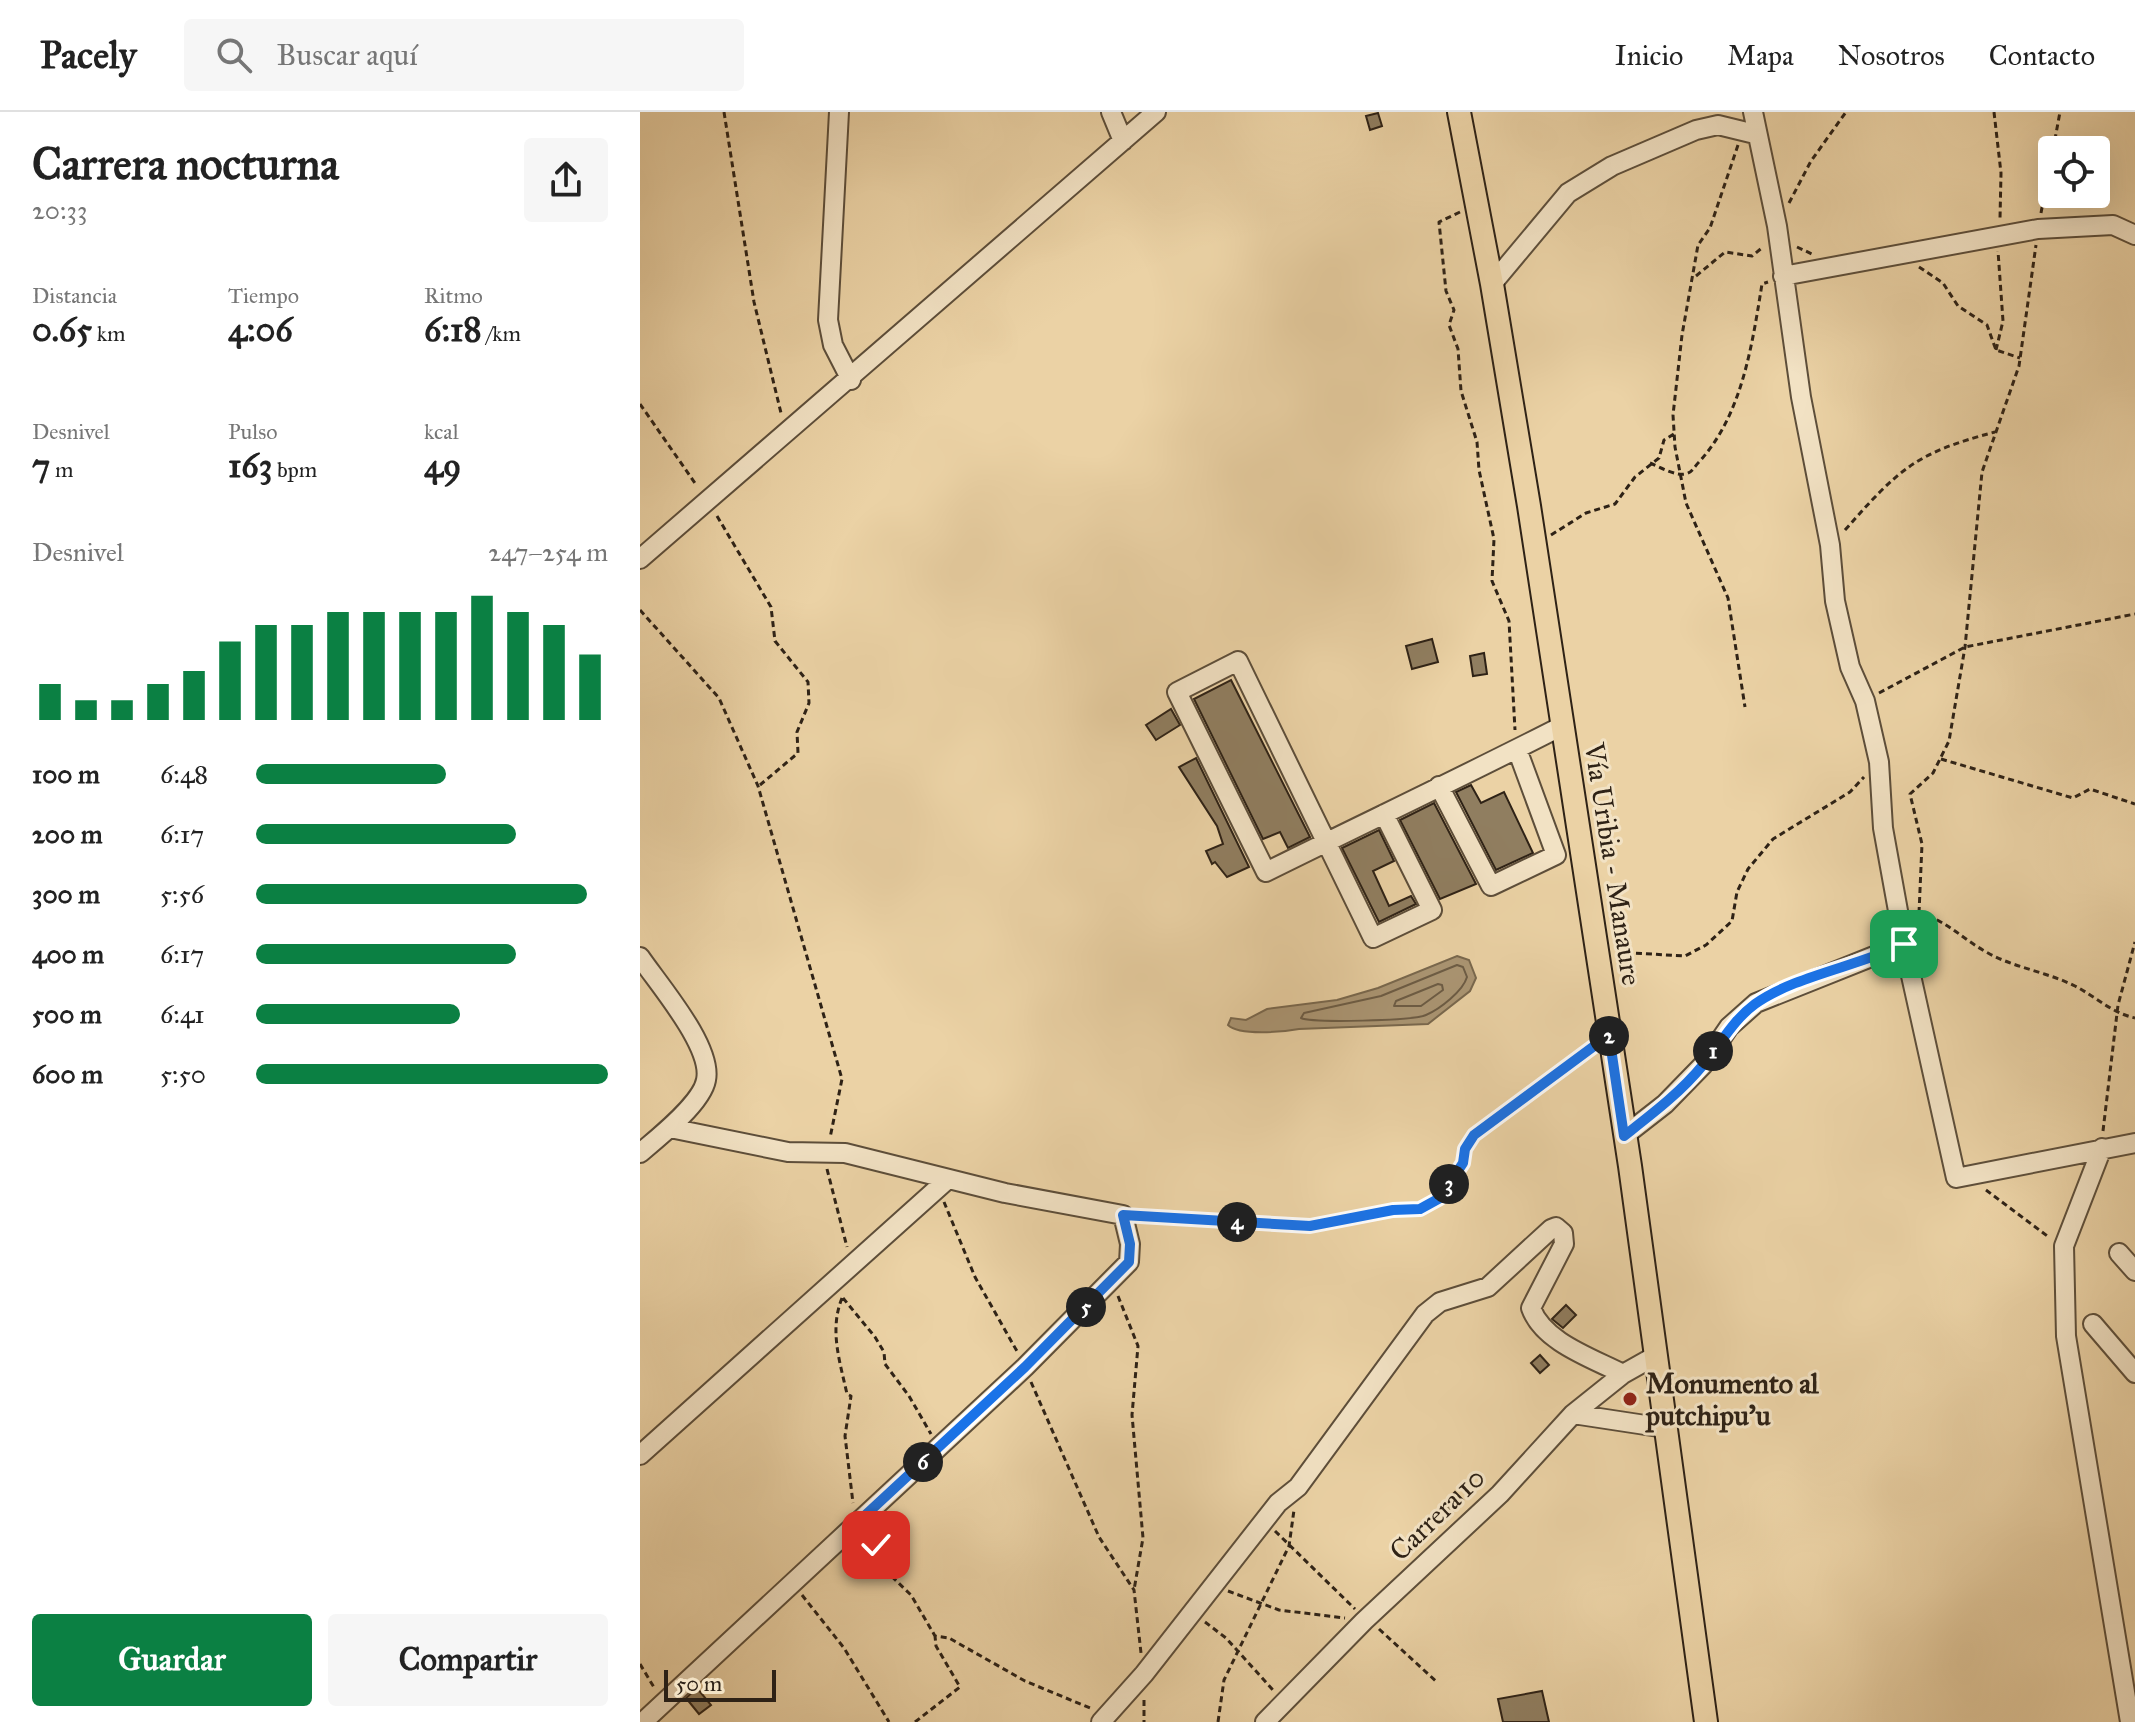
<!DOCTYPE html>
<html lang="es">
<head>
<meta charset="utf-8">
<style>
	body { margin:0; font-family:"IM FELL Great Primer",serif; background:#f6f6f6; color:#222; height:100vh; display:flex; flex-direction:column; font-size:30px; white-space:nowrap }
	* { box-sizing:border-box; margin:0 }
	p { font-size:26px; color:#767676 }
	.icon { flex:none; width:44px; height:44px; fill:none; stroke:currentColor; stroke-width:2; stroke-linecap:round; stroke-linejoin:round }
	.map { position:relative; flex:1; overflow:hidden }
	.drawer { display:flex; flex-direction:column; background:#fff; width:640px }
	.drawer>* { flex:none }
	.fabs { position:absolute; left:1398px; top:24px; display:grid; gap:16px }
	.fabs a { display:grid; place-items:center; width:72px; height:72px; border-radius:8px; background:#fff; box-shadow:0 8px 32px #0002; font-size:40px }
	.scale { position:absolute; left:24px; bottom:20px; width:112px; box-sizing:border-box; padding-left:8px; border:4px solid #2e2216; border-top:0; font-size:22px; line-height:28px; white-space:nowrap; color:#2e2216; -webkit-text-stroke:6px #f2e2c4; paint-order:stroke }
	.pin { position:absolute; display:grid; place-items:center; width:68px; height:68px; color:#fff; margin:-34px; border-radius:16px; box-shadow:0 4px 12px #0006 }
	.km { position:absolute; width:40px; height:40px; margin:-20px; border-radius:50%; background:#222; color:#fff; font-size:22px; line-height:40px; text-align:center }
	.round { display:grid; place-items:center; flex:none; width:84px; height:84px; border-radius:8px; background:#f6f6f6 }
	.head { display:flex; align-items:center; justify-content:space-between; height:136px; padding:0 32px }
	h1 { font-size:44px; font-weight:800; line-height:60px }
	.stats { display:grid; grid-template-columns:repeat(3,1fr); gap:12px; height:136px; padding:8px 32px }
	.stats div { display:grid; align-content:center }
	.stats b { font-size:34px; font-weight:800 }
	.stats small { font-size:22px; font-weight:400 }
	.stats p { font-size:22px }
	.chart { height:224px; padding:16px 32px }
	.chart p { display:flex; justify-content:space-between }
	.chart svg { width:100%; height:144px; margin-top:8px; stroke:#0b8043; stroke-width:6 }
	.action { display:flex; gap:16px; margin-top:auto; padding:16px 32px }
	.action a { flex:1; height:92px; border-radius:8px; background:#0b8043; color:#fff; font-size:32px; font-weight:800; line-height:92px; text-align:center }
	.action a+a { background:#f6f6f6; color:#222 }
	ul { padding:0 32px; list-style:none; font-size:26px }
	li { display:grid; grid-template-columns:128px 96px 1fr; align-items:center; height:60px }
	li i { height:20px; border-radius:10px; background:#0b8043 }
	header { display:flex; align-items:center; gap:48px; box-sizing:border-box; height:112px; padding:0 40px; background:#fff; border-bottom:2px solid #e0e0e0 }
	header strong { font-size:38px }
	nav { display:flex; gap:44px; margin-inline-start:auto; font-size:28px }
	.search { width:560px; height:72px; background:#f6f6f6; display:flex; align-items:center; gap:20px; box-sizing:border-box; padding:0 28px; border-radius:8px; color:#767676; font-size:30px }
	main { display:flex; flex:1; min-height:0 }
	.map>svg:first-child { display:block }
	.water { fill:#ab9674; stroke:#79684e; stroke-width:2 }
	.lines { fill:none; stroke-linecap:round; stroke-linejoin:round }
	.shore { stroke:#6c5c45; stroke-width:2 }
	.building { fill:#907e60; stroke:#2e2216; stroke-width:2 }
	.minor-casing { stroke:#5d4e3a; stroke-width:22 }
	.major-casing { stroke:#2e2216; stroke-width:26 }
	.path { stroke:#2e2216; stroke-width:3; stroke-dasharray:6 4; stroke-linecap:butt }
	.minor { stroke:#f2e2c4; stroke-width:18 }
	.major { stroke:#ebd2a5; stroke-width:22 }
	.route-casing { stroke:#fff; stroke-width:16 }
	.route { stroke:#1a73e8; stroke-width:10 }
	.poi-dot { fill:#8f2418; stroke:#f2e2c4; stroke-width:3 }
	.labels { text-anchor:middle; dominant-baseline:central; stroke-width:6; stroke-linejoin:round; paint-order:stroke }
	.street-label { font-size:28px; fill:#2e2216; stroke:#f2e2c4 }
	.poi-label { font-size:28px; font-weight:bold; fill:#2e2216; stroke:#f2e2c4; text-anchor:start }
</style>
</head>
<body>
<header>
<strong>Pacely</strong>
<div class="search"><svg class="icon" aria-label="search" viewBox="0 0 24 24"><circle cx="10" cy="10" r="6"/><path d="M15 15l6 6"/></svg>Buscar aquí</div>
<nav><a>Inicio</a><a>Mapa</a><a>Nosotros</a><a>Contacto</a></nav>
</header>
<main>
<section class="drawer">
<div class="head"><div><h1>Carrera nocturna</h1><p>20:33</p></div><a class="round"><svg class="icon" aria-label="share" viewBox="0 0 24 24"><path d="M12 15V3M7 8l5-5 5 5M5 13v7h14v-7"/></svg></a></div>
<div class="stats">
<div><p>Distancia</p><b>0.65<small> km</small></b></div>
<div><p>Tiempo</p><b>4:06</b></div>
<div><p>Ritmo</p><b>6:18<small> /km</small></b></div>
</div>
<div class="stats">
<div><p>Desnivel</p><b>7<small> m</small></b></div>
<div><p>Pulso</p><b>163<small> bpm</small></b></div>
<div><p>kcal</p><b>49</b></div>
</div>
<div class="chart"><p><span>Desnivel</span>247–254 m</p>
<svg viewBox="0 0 160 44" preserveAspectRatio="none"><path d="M5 44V33M15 44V38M25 44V38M35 44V33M45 44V29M55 44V20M65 44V15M75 44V15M85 44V11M95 44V11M105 44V11M115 44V11M125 44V6M135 44V11M145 44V15M155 44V24"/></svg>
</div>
<ul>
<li><b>100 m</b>6:48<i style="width:54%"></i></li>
<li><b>200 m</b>6:17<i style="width:74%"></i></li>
<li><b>300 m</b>5:56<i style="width:94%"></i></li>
<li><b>400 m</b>6:17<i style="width:74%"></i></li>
<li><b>500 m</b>6:41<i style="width:58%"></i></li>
<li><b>600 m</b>5:50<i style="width:100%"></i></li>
</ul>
<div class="action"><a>Guardar</a><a>Compartir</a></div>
</section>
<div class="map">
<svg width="1495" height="1610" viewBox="0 0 1495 1610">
	<rect width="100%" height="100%" fill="#ebd2a5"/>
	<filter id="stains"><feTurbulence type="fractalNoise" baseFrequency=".0025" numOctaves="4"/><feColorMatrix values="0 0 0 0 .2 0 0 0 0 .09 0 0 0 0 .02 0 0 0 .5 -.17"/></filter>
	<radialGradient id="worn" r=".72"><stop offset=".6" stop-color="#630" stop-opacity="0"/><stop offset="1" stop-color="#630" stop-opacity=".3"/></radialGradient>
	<!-- water -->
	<path class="water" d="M817,844L829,848L836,866L830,879L788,912L659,917C643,920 599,924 588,913L591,906L606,908L627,897L697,888L738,876Z"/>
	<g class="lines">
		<!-- shore -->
		<path class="shore" d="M817,853L823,855L827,865C823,879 800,897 786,903C774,909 671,911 661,906L664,901L741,884Z
			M798,872L802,873L803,878L781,894H754L756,889Z"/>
	</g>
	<!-- building -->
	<path class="building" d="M738,1L742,14L730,18L726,4Z
		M792,527L798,550L772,557L766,534Z
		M844,541L847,562L833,564L830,544Z
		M591,568L670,725L648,736L640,720L623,727L554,587Z
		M531,597L540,613L516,628L506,613Z
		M556,646L609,755L587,765L575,750L572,752L566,739L583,732L577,714L539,655Z
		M831,673L841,691L864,680L893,741L856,758L816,680Z
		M794,691L836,772L800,787L760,708Z
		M739,718L754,749L733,759L749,794L771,784L776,792L739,810L702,736Z
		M926,1193L936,1203L923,1216L912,1207Z
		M900,1243L909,1253L900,1261L891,1251Z
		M815,1380L823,1388L807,1405L799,1396Z
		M57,1576L71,1593L59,1602L46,1586Z
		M902,1579L909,1610H863L858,1587Z"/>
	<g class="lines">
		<defs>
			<path id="minor" d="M199,0L188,208L193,233L211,268
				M471,0L483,29
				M1143,164L1398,117L1473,113L1495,123
				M852,172L928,81L972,54L1056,18L1078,13L1115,22
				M0,447L516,0
				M799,674L851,774L916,743L877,637
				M744,702L792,798L733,826L598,549L537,580L626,760C725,711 824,664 922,614
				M1264,832L1316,1066L1495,1031
				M0,845C19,873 73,935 66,968C62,991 18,1026 0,1041
				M984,1024L1025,992L1063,953L1089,915L1116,891L1264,832L1243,716L1239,650L1225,589L1210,555L1195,489L1190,433L1161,285L1137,114L1113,0
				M1462,1036L1424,1134L1426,1224L1490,1610
				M1479,1141L1495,1159
				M1453,1212L1495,1261
				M933,1302L1025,1316
				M0,1343L308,1067
				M3,1610L385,1255L489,1150L490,1132L483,1103L365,1081L205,1041L148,1040L30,1016
				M461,1610L504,1562L638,1391L658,1375L785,1202L800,1190L848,1175L911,1117L916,1115L923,1121L924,1132L891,1196C903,1230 952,1246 983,1262
				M625,1610L724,1509L860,1382L933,1302L983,1262L1015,1244"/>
			<path id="major" d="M819,0L852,172L889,394L990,1054L1066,1610"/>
		</defs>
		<!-- minor casing -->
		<use href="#minor" class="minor-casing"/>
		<!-- major casing -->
		<use href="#major" class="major-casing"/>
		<!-- path -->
		<path class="path" d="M84,0L114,190L141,301
			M1354,0L1361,61L1360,107
			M1098,33L1070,116L1058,133L1042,223L1033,303L1035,335L1046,391L1088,486L1105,595
			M1413,38L1420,0
			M1149,91L1171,49L1206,0
			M820,100L799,110L806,179L814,198L809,213L818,237L821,279L837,330L839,358L854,427L852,469L869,509L875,618
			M1401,101L1412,42
			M1157,135L1172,142
			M1279,155L1303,171L1318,194L1347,213L1356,238L1380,246
			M1056,164L1085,140L1112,144L1123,135
			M1356,238L1363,209L1358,139
			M0,292L57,374
			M1010,351C1020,355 1035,364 1045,362C1052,361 1054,355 1059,350C1102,303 1112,234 1122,172L1128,170
			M77,404L131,495L135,529L168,570L169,591L157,620L158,641L120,673
			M1205,418C1259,357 1275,341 1355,320
			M911,423L946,401L975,392L995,365L1019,346L1024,328L1034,322
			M0,498L79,586L118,674L202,967L190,1026
			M1239,581L1325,535L1495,502
			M1301,647L1433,686L1450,677L1495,692
			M1278,801C1307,808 1322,827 1348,841C1375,856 1407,860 1435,874C1456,885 1472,901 1495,906
			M1279,801L1282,732L1270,682L1293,661L1309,629L1325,535L1342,360L1379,254L1396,133
			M976,840L1045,844L1066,833L1092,809L1097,780L1108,757L1133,727L1210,680L1224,665
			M1463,1019L1478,893L1495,830
			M187,1057L207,1135
			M1346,1078L1410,1126
			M304,1090L335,1165L378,1241
			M499,1104L670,1114L753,1098L780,1097L800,1086L823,1051L834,1023L955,933
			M478,1184L498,1234L492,1303L503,1426L494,1478
			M202,1186C189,1218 200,1250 207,1282L211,1284L205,1324L213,1391
			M203,1186L235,1225L244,1240L245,1252L269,1284L291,1322
			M391,1270L459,1425L494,1478L501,1541
			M635,1419L715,1497
			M228,1422L236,1433L242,1455L271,1483L295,1524L309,1526L385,1569L450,1596
			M588,1479L639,1498L705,1506
			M162,1483L204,1536L249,1610
			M565,1510L586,1526L633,1578
			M739,1517L798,1571
			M0,1552L15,1577
			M504,1588V1610
			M275,1610L320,1575L296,1534L295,1524
			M578,1610L584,1568L649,1434L654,1398"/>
		<!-- minor -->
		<use href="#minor" class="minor"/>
		<!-- major -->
		<use href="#major" class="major"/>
	</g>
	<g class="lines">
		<defs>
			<path id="route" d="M236,1433L218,1410L385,1255L489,1150L490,1132L483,1103L670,1114L753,1098L780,1097L800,1086L823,1051L825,1037L834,1023L969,923L984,1024C1012,1002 1040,981 1063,953C1081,932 1092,909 1115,892C1154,864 1219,854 1264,832"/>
		</defs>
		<!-- route casing -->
		<use href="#route" class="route-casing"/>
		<!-- route -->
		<use href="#route" class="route"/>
	</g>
	<!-- markers -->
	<circle class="poi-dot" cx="990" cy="1287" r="8"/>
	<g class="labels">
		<!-- street labels -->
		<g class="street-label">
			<text transform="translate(973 752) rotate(81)">Vía Uribia - Manaure</text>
			<text transform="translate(797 1402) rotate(-44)">Carrera 10</text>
		</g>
		<!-- poi labels -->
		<g class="poi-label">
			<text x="1006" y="1271">Monumento al<tspan x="1006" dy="32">putchipu'u</tspan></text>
		</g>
	</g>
	<rect width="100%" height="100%" filter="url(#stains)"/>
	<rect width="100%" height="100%" fill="url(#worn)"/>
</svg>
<div class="fabs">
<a><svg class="icon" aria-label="locate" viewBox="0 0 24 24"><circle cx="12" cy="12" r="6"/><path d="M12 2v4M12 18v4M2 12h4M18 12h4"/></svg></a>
</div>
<div class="scale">50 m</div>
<div class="pin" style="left:1264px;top:832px;background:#1e9e55"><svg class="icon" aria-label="arrive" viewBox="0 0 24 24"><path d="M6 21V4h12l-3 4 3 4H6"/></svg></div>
<div class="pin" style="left:236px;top:1433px;background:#d93025"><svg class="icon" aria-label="check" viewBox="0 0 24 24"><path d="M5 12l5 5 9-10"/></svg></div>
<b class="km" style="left:1073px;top:939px">1</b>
<b class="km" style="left:969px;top:924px">2</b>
<b class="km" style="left:809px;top:1072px">3</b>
<b class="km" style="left:597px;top:1110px">4</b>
<b class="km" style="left:446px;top:1195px">5</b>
<b class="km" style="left:283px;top:1350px">6</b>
</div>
</main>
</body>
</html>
